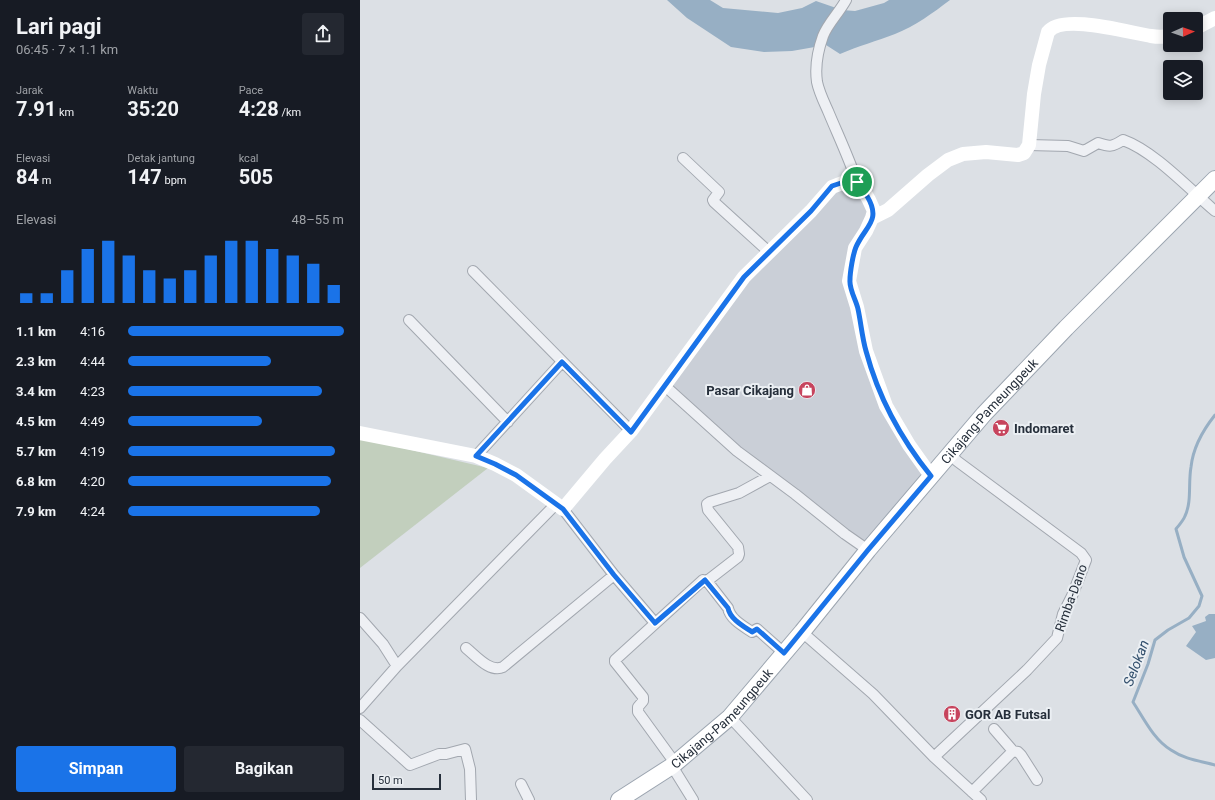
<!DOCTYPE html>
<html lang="id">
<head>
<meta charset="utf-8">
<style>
	body { margin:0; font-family:Roboto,sans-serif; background:#242831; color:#f1f3f6; height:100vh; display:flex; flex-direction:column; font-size:15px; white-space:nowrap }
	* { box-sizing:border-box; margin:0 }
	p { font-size:13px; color:#9ea1a6 }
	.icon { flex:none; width:22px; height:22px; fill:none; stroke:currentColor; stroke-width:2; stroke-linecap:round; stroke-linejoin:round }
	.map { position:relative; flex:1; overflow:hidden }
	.panel { display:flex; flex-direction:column; background:#171b24; width:360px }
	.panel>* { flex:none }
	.needle { width:26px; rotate:88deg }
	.tools { position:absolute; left:803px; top:12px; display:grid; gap:8px }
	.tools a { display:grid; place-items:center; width:40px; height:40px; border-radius:4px; background:#171b24; box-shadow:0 2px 10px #0003; font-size:20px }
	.scale { position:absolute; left:12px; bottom:10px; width:69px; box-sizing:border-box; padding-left:4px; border:2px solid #262f3b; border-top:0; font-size:11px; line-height:14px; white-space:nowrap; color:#262f3b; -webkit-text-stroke:3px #ebeff3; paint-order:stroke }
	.pin { position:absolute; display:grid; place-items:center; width:34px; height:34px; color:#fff; margin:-17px; border:2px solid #fff; border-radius:50%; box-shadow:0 1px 4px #0007 }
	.round { display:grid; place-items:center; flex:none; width:42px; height:42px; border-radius:4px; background:#242831 }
	.overview { display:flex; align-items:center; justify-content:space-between; height:68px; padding:0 16px }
	h1 { font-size:22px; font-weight:700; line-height:30px }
	.figures { display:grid; grid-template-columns:repeat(3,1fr); gap:6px; height:68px; padding:4px 16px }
	.figures div { display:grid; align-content:center }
	.figures b { font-size:20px; font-weight:700 }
	.figures small { font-size:11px; font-weight:400 }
	.figures p { font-size:11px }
	.chart { height:112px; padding:8px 16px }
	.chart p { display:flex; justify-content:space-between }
	.chart svg { width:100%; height:72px; margin-top:4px; stroke:#1a73e8; stroke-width:6 }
	.cta { display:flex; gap:8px; margin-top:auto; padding:8px 16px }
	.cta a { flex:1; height:46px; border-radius:4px; background:#1a73e8; color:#fff; font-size:16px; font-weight:700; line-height:46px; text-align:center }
	.cta a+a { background:#242831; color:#f1f3f6 }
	ul { padding:0 16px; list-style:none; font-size:13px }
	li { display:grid; grid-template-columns:64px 48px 1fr; align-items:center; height:30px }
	li i { height:10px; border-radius:5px; background:#1a73e8 }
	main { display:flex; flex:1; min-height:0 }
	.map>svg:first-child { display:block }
	.built { fill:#cacfd7 }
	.green { fill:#c2cfbd }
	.water { fill:#97afc4 }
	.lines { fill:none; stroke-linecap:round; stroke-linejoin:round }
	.stream { stroke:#97afc4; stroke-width:3 }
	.street-casing { stroke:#a2a7af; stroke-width:12 }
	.primary-casing { stroke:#9ca5b0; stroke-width:18 }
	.street { stroke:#eef0f4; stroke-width:10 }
	.secondary { stroke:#fff; stroke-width:14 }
	.primary { stroke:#fff; stroke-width:16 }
	.route-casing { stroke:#fff; stroke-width:8 }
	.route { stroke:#1a73e8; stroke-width:5 }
	.labels { text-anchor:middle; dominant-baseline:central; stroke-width:4; stroke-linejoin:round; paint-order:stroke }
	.poi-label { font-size:13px; font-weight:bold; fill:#262f3b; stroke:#ebeff3; text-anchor:start }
	.street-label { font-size:13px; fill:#262f3b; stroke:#ebeff3 }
	.water-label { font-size:14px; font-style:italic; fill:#324f6c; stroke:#ebeff3 }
</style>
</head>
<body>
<main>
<section class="panel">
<div class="overview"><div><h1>Lari pagi</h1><p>06:45 · 7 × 1.1 km</p></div><a class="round"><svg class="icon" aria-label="share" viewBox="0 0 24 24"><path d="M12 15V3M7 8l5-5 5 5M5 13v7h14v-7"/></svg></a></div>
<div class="figures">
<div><p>Jarak</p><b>7.91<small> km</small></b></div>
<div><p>Waktu</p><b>35:20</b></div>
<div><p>Pace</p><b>4:28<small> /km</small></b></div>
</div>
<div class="figures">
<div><p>Elevasi</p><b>84<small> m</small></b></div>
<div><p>Detak jantung</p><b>147<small> bpm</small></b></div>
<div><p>kcal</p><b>505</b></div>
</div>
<div class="chart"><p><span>Elevasi</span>48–55 m</p>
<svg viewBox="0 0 160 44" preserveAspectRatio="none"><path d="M5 44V38M15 44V38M25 44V24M35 44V11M45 44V6M55 44V15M65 44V24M75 44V29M85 44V24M95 44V15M105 44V6M115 44V6M125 44V11M135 44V15M145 44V20M155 44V33"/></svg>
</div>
<ul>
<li><b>1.1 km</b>4:16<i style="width:100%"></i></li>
<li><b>2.3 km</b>4:44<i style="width:66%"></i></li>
<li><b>3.4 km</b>4:23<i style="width:90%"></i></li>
<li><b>4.5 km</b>4:49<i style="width:62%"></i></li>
<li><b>5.7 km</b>4:19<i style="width:96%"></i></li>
<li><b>6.8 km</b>4:20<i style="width:94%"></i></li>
<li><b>7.9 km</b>4:24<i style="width:89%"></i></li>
</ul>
<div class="cta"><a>Simpan</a><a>Bagikan</a></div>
</section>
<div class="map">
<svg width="855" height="800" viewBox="0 0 855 800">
	<rect width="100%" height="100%" fill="#dce0e5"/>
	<!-- built -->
	<path class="built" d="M490,180L514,211L489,281L526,406L571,476L508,550L485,534L305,386L384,277Z"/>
	<!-- green -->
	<path class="green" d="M0,438L128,468L0,568Z"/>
	<!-- water -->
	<path class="water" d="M307,0H350L363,8L418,13L442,8L456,1L482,10L495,11L524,3L529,0H590C573,13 555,26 535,34C517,41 498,46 480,54L466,45L432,51L404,52L371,47L327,18Z
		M849,614H855V658L846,660L826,646L836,632L832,626L846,621L845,617Z"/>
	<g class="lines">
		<!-- stream -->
		<path class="stream" d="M855,415C843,430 833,448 831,467C828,484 832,501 825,516C823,521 819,525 816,529L824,557L842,596L839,606L829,618L808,630L795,640L788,664L773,702C784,719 794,740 811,750C824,759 840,761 855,765"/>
		<defs>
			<path id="street" d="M486,0C479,13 468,23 463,36C458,50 455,68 457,82C459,92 464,102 468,111C478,135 489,158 497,182
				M669,145L708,146L724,151L738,143C750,147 752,147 763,140C794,151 829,189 855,211
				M323,158L359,192L353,200L354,202L409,252
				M113,271L271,431
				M49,320L148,422
				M305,386L377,451L435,494L485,534L508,550
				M116,456L202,362
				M203,509L254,575L295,623
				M347,581L368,608C370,619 383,626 392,632L397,629L424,653
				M0,618L23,644L37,666
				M442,632L513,694L574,757L621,800
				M106,648C116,656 130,673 143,667L254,575
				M0,708L37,666L196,504
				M370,717L447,800
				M0,720L50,765L79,754H86L105,749L110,769L111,800
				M634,729L653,751
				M574,757L667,670L697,638L703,614L712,596L726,560L721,553L597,461L590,454
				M315,763L278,712V707L283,701V697L255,662V660L343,580L347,581L378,557L379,554L378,547L348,510L347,504L350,502L379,493L410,476
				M312,766L333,800
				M161,784L169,800
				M612,792L653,751L658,752L661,755L677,780"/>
			<g id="primary">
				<path id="s1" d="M259,800L312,766L370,717L442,632L508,550L624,414L706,328L855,179"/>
			</g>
		</defs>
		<!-- street casing -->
		<use href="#street" class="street-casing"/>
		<!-- primary casing -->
		<use href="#primary" class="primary-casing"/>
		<!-- street -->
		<use href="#street" class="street"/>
		<!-- secondary -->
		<path class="secondary" d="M836,28L855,18
			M512,218L528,210L568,175L588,160L603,154L626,152L658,155L664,153L669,145L674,94L679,65L688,32C702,13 770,33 791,36C797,37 804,37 810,36
			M0,433L116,456L135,464L156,475L203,509L245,459L271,431L384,277L451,211L472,187L490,180L497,182L501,186L509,200L514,211L512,218L506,231L495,248L489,281L497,307L506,351L526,406L549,445L571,476"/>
		<!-- primary -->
		<use href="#primary" class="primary"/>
	</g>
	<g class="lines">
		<defs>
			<path id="route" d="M490,180C499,183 502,188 507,196C522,221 505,226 496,247C493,254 490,272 490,280C489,289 496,300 498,309C501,323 502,337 506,351C518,396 541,439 571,476L508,550L424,653L397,629L392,632C383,626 370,619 368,608L345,580L295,623L254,575L203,509L156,475L135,464L116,456L202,362L271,432L384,277L451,211L472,186Z"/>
		</defs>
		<!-- route casing -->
		<use href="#route" class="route-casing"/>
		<!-- route -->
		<use href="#route" class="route"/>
	</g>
	<!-- icons -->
	<defs>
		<symbol id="shop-disc" viewBox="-11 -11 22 22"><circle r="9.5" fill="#c7445d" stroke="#ebeff3"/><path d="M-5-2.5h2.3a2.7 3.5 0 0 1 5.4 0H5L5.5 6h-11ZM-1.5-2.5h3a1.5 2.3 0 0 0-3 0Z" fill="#fff"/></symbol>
		<symbol id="supermarket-disc" viewBox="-11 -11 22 22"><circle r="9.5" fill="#c7445d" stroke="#ebeff3"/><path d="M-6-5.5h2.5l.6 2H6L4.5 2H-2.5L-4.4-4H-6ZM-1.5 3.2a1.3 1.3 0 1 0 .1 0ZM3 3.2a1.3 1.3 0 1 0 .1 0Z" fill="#fff"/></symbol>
		<symbol id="building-disc" viewBox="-11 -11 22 22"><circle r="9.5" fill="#c7445d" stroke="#ebeff3"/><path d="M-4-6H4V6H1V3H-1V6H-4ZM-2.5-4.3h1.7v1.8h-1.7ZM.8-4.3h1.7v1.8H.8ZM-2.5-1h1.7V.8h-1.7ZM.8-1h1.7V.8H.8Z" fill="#fff"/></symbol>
	</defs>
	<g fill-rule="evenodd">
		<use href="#shop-disc" x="437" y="380" width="20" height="20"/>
		<use href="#supermarket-disc" x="631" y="418" width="20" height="20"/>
		<use href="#building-disc" x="582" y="704" width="20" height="20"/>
	</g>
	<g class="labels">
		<!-- poi labels -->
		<g class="poi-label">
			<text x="434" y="390" text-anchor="end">Pasar Cikajang</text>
			<text x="654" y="428">Indomaret</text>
			<text x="605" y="714">GOR AB Futsal</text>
		</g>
		<!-- street labels -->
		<g class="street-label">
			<text stroke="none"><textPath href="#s1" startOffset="540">Cikajang-Pameungpeuk</textPath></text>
			<text transform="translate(711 598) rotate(-70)">Rimba-Dano</text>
			<text stroke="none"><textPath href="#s1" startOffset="132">Cikajang-Pameungpeuk</textPath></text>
		</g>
		<!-- water labels -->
		<g class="water-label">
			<text transform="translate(776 663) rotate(-69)">Selokan</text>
		</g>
	</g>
</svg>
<div class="tools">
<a><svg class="needle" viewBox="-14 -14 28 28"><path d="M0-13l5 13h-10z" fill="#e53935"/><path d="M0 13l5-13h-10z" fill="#9ea1a6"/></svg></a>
<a><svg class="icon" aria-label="layers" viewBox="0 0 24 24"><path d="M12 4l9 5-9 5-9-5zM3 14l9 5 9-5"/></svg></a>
</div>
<div class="scale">50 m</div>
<div class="pin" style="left:497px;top:182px;background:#1e9e55"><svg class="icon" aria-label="arrive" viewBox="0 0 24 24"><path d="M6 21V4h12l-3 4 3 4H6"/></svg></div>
</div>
</main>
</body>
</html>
